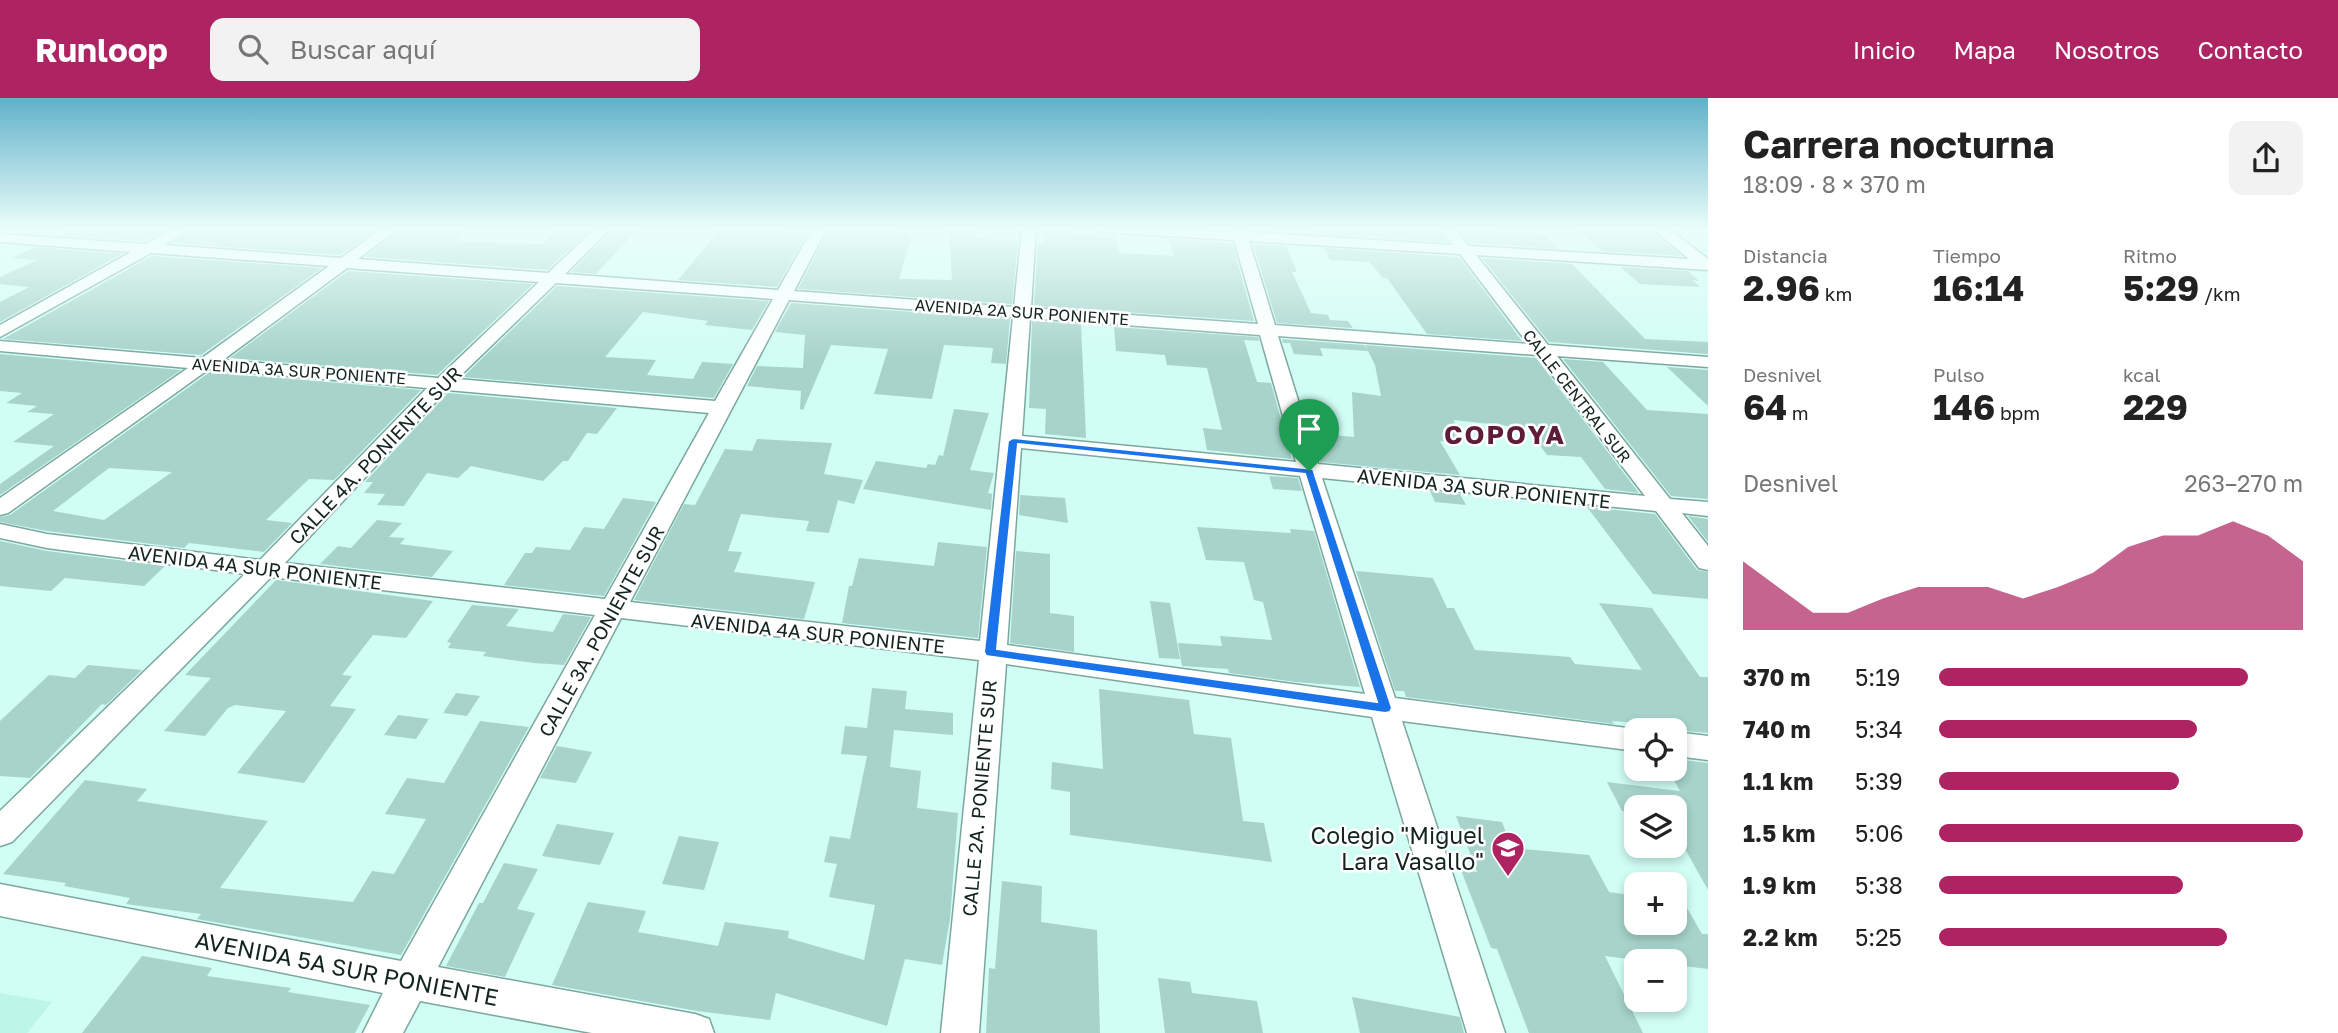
<!DOCTYPE html>
<html lang="es">
<head>
<meta charset="utf-8">
<style>
	body { margin:0; font-family:"Golos Text",sans-serif; background:#f2f2f2; color:#222; height:100vh; display:flex; flex-direction:column; font-size:26px; white-space:nowrap }
	* { box-sizing:border-box; margin:0 }
	p { font-size:23px; color:#767676 }
	.icon { flex:none; width:38px; height:38px; fill:none; stroke:currentColor; stroke-width:2; stroke-linecap:round; stroke-linejoin:round }
	.map { position:relative; flex:1; overflow:hidden }
	.sheet { display:flex; flex-direction:column; background:#fff; width:630px }
	.sheet>* { flex:none }
	.fabs { position:absolute; left:1624px; top:620px; display:grid; gap:14px }
	.fabs a { display:grid; place-items:center; width:63px; height:63px; border-radius:14px; background:#fff; box-shadow:0 4px 10px #0003; font-size:35px }
	.pin { position:absolute; display:grid; place-items:center; width:60px; height:60px; color:#fff; margin:-72px -30px; border-radius:50% 50% 50% 0; rotate:-45deg; box-shadow:0 0 7px #0007 }
	.pin .icon { rotate:45deg }
	.round { display:grid; place-items:center; flex:none; width:74px; height:74px; border-radius:14px; background:#f2f2f2 }
	.head { display:flex; align-items:center; justify-content:space-between; height:119px; padding:0 35px }
	h1 { font-size:38px; font-weight:700; line-height:52px }
	.metrics { display:grid; grid-template-columns:repeat(3,1fr); gap:10px; height:119px; padding:7px 35px }
	.metrics div { display:grid; align-content:center }
	.metrics b { font-size:35px; font-weight:700 }
	.metrics small { font-size:19px; font-weight:400 }
	.metrics p { font-size:19px }
	.chart { height:196px; padding:14px 35px }
	.chart p { display:flex; justify-content:space-between }
	.chart svg { width:100%; height:126px; margin-top:7px; fill:#ae2362; opacity:.7 }
	ul { padding:0 35px; list-style:none; font-size:23px }
	li { display:grid; grid-template-columns:112px 84px 1fr; align-items:center; height:52px }
	li i { height:18px; border-radius:9px; background:#ae2362 }
	header { display:flex; align-items:center; gap:42px; box-sizing:border-box; height:98px; padding:0 35px; background:#ae2362; color:#fff }
	header strong { font-size:33px }
	nav { display:flex; gap:38px; margin-inline-start:auto; font-size:24px }
	.search { width:490px; height:63px; background:#f2f2f2; display:flex; align-items:center; gap:18px; box-sizing:border-box; padding:0 24px; border-radius:14px; color:#767676; font-size:26px }
	main { display:flex; flex:1; min-height:0 }
	.map>svg:first-child { display:block }
	.built { fill:#bef5e9 }
	.building { fill:#a7d3ca; fill-rule:evenodd }
	.lines { fill:none; stroke-linecap:round; stroke-linejoin:round }
	.minor-casing { stroke:#7ca79e; stroke-width:3 }
	.minor { fill:#fff; fill-rule:evenodd }
	.route { fill:#1a73e8; stroke:#fff; stroke-width:2; fill-rule:evenodd }
	.labels { text-anchor:middle; dominant-baseline:central; stroke-width:5; stroke-linejoin:round; paint-order:stroke }
	.far-street-label { font-size:16px; fill:#132421; stroke:#fff }
	.street-label { font-size:19px; fill:#132421; stroke:#fff }
	.near-poi-label { font-size:23px; fill:#132421; stroke:#fff; text-anchor:end }
	.near-street-label { font-size:23px; fill:#132421; stroke:#fff }
	.district-label { font-size:26px; font-weight:bold; letter-spacing:2px; fill:#5e1c37; stroke:#fff }
</style>
</head>
<body>
<header>
<strong>Runloop</strong>
<div class="search"><svg class="icon" aria-label="search" viewBox="0 0 24 24"><circle cx="10" cy="10" r="6"/><path d="M15 15l6 6"/></svg>Buscar aquí</div>
<nav><a>Inicio</a><a>Mapa</a><a>Nosotros</a><a>Contacto</a></nav>
</header>
<main>
<div class="map">
<svg width="1708" height="935" viewBox="0 0 1708 935">
	<rect width="100%" height="100%" fill="#d0fdf4"/>
	<!-- built -->
	<path class="built" d="M0,895L52,904L27,935H0Z"/>
	<!-- building -->
	<path class="building" d="M78,130H170L145,143L61,138Z
		M194,130H379L340,157L173,145Z
		M402,130H466L455,143L542,146L560,130H592L547,172L365,159Z
		M614,130H639L596,176L571,174Z
		M721,130L787,134L806,137L777,189L678,182Z
		M836,130L912,135L899,181L952,182L949,130H977L975,140L1018,143L1012,206L798,191L825,139H831Z
		M1044,130L1069,131V137L1117,140L1119,155L1174,158L1169,141L1232,145L1254,223L1034,208L1038,144L1044,145Z
		M1313,130H1437L1447,144L1316,136Z
		M1574,130H1649L1681,158L1602,153Z
		M1459,132L1545,137L1558,151L1470,145Z
		M1253,146L1286,148L1297,174H1292L1311,215L1328,217L1330,222L1348,223L1353,230L1277,225Z
		M35,149L122,156L0,224V204L29,189L0,186V179L37,162L12,160Z
		M1324,150L1459,159L1522,243L1427,236L1387,180H1383L1369,164L1330,162Z
		M152,158L322,170L201,257L3,241Z
		M1482,160L1572,166L1645,241L1708,244V256L1549,244Z
		M1620,169L1688,173L1699,183L1692,182L1700,189L1640,186Z
		M348,173L533,186L437,277L230,260Z
		M557,188L769,203L752,232L705,227L708,223L643,214L605,259L656,262L647,277L693,281L702,264L733,266L714,300L463,279Z
		M791,205L1010,221L1006,266L991,265L993,250L944,247L932,301L874,296L888,251L831,247L803,312L800,311L801,293L747,288L757,268L803,270L805,237L775,234Z
		M1032,223L1081,226L1086,340L1045,336L1046,311L1029,310Z
		M1114,229L1258,239L1259,243L1244,242L1257,284L1271,285L1292,361L1207,352L1203,330L1222,332L1207,270L1167,267L1165,257L1116,253Z
		M1282,241L1364,247L1368,253L1320,250L1323,258L1294,256L1290,245H1283Z
		M1365,247L1536,260L1639,395L1605,391L1581,359L1547,357L1527,330L1454,322L1460,346L1440,343L1460,377L1320,364L1311,335L1354,339L1352,294L1381,298L1375,267Z
		M0,256L181,272L0,397V386L54,348L13,344L54,316L27,314L37,308L6,305L22,295L0,293Z
		M1563,261L1603,264L1647,312L1708,316V401L1671,398Z
		M1667,269L1708,272V308Z
		M210,274L421,292L334,382L309,381L266,422L292,425L264,454L189,445L184,450L47,433L0,424V419L10,417ZM109,370L172,374L104,422L53,413Z
		M448,295L617,310L597,336L587,335L568,363H563L543,383L471,368L458,380L427,375L404,408L377,407L385,396L364,395L373,384H365Z
		M954,311L989,315L970,372L994,375L988,395L992,396L991,412L863,391L876,363L926,370L928,366L935,367L939,357L943,358Z
		M757,341L832,345L824,376L863,382L854,406L838,402L829,435L806,433L809,423L741,416L728,453L742,454L734,474L815,484L804,521L634,502L684,406L695,407L725,351L752,353Z
		M1269,378L1298,380L1302,393L1273,391Z
		M1430,393L1460,396L1466,407L1435,404Z
		M1020,397L1065,400L1068,425L1019,417Z
		M623,400L656,404L604,498L504,487L525,455H532L536,449L570,452L584,429L604,431Z
		M1587,409L1655,416L1697,472L1708,474V501L1653,496Z
		M1688,418L1708,421V444Z
		M377,422L402,425L389,439L405,440L400,446L453,453L432,479L320,466L338,448L351,450Z
		M1197,429L1291,435L1290,431L1314,433L1360,589L1295,584L1229,575L1228,571L1182,568L1178,545L1222,548L1220,538L1272,542L1263,504L1254,502L1244,464L1206,462Z
		M0,443L47,453L165,468L144,488L65,480L51,493L0,488Z
		M938,444L987,449L978,540L842,525L849,488H852L859,460L934,468Z
		M1016,453L1050,456V515L1074,518V554L1010,545Z
		M1356,473L1433,480L1447,510H1454L1475,552L1570,559L1575,566L1642,572L1599,505L1652,510L1700,579H1708V635L1675,632V628L1612,623L1614,626L1406,599L1404,593H1395Z
		M276,482L433,503L406,540L373,537L342,577L352,578L330,608L356,611L304,685L237,675L286,613L235,607L228,610L205,638L164,633L211,580L185,577Z
		M1150,503L1170,505L1180,561L1159,560Z
		M472,507L519,511L506,528L553,534L563,516L591,519L564,567L534,565L483,558L486,554L448,550L451,545L447,544Z
		M88,567L142,572L106,607L102,606L30,680L0,678V623L49,577L75,580Z
		M872,590L907,593L905,611L953,615V637L894,632L890,669L921,673L917,710L958,715L950,821L942,867L905,861L887,928L776,895L770,922L697,913L552,887L588,804L646,813L638,834L718,848L725,824L789,833L788,840L864,862L875,807L829,799L837,766L824,764L830,738L850,741L867,658L841,656L845,628L867,630Z
		M1099,591L1189,602L1194,636L1231,640L1243,723L1264,725L1272,764L1070,737V694L1051,691L1052,664L1103,671Z
		M456,595L480,598L467,618L443,615Z
		M398,617L429,621L416,641L384,637Z
		M480,623L529,629L401,857L197,821L201,816L126,806L130,800L64,788L66,785L3,776L85,682L147,691L137,703L268,723L220,790L353,804L372,773L394,776L426,721L385,716L407,680L444,685Z
		M557,648L592,654L576,685L540,680Z
		M1675,661L1708,665V792L1675,733V709H1636V715L1622,713L1607,684L1680,693L1667,670H1675Z
		M1456,718L1502,724L1512,750L1589,757L1609,794L1636,798V824H1675V789L1702,836H1708V871L1675,867V863H1644L1605,858L1643,935H1529L1497,851L1491,850L1461,772L1477,774Z
		M557,726L614,735L600,767L542,758Z
		M679,738L719,744L704,792L662,786Z
		M504,765L538,771L517,811L535,815L505,879L446,868L479,805H483Z
		M1002,783L1042,788L1041,824L1097,832L1100,935H986L989,870L995,871Z
		M142,858L212,870L207,878L291,890L288,894L370,907L355,935H82Z
		M1158,880L1190,884L1192,895L1257,903L1263,935H1165Z
		M1352,899L1460,919L1464,935H1360Z"/>
	<g class="lines">
		<defs>
			<path id="minor" d="M175,130H192L165,147L341,160L383,130H399L358,161L548,175L596,130H611L565,176L778,192L813,130H827L794,193L1014,209L1022,130H1036L1031,210L1258,226L1234,142L1103,134L1096,130L1232,134L1231,130H1245L1246,134L1453,147L1440,130H1454L1469,148L1689,161L1652,130H1668L1708,161V172L1476,157L1548,247L1708,259V269L1557,258L1670,401L1708,404V418L1682,415L1708,448V472L1699,470L1656,413L1322,380L1395,600L1643,632H1636V653L1402,623L1505,935H1467L1372,619L1006,566L979,935H941L979,562L621,520L438,869L695,916L709,921L714,935H592L420,903L403,935H363L383,895L0,818V786L401,863L595,517L271,479L12,744L0,748V713L245,476L47,450L0,440V426L47,436L260,462L427,290L209,271L8,415L0,417V400L188,270L0,253V243L202,260L329,168L151,155L0,239V227L131,154L0,144V136L146,146ZM1249,143L1460,156L1528,246L1275,227ZM347,170L539,184L438,280L223,262ZM556,185L773,201L715,303L457,281ZM789,202L1013,219L980,543L630,504ZM1030,220L1260,237L1296,364L1022,338ZM1278,238L1537,257L1645,398L1318,366ZM447,292L709,315L605,501L285,465ZM1021,350L1300,378L1365,596L1007,547Z
				M1675,634L1708,638V662L1675,658Z"/>
		</defs>
		<!-- minor casing -->
		<use href="#minor" class="minor-casing"/>
		<!-- minor -->
		<use href="#minor" class="minor"/>
	</g>
	<!-- sky -->
	<linearGradient id="sky" x2="0" y2="1"><stop stop-color="#61b1c9"/><stop offset="0.5" stop-color="#eafefa"/><stop offset="1" stop-color="#eafefa" stop-opacity="0"/></linearGradient>
	<rect width="1708" height="261" fill="url(#sky)"/>
	<!-- route -->
	<path class="route" d="M1013,340L1313,371L1392,610L1390,614L1385,615L986,558L984,554L1008,343ZM1018,346L1305,376L1377,604L997,551Z"/>
	<!-- icons -->
	<defs>
		<symbol id="university-pin" viewBox="-11 -11 22 30"><path d="M0 17L-7.5 6A9.5 9.5 0 1 1 7.5 6Z" fill="#ae2362" stroke="#fff"/><path d="M0-5L7-2L0 1L-7-2ZM-4 1L0 2.5L4 1V4Q0 6-4 4Z" fill="#fff"/></symbol>
	</defs>
	<g fill-rule="evenodd">
		<use href="#university-pin" x="1489" y="731" width="38" height="52"/>
	</g>
	<g class="labels">
		<!-- far-street labels -->
		<g class="far-street-label">
			<text transform="translate(1022 214) rotate(4)">AVENIDA 2A SUR PONIENTE</text>
			<text transform="translate(299 273) rotate(4)">AVENIDA 3A SUR PONIENTE</text>
			<text transform="translate(1577 298) rotate(52)">CALLE CENTRAL SUR</text>
		</g>
		<!-- street labels -->
		<g class="street-label">
			<text transform="translate(375 357) rotate(-46)">CALLE 4A. PONIENTE SUR</text>
			<text transform="translate(1484 390) rotate(6)">AVENIDA 3A SUR PONIENTE</text>
			<text transform="translate(255 469) rotate(7)">AVENIDA 4A SUR PONIENTE</text>
			<text transform="translate(601 533) rotate(-61)">CALLE 3A. PONIENTE SUR</text>
			<text transform="translate(818 535) rotate(6)">AVENIDA 4A SUR PONIENTE</text>
			<text transform="translate(979 700) rotate(-85)">CALLE 2A. PONIENTE SUR</text>
		</g>
		<!-- near-poi labels -->
		<g class="near-poi-label">
			<text x="1484" y="737">Colegio "Miguel<tspan x="1484" dy="26">Lara Vasallo"</tspan></text>
		</g>
		<!-- near-street labels -->
		<g class="near-street-label">
			<text transform="translate(347 870) rotate(11)">AVENIDA 5A SUR PONIENTE</text>
		</g>
		<!-- district labels -->
		<g class="district-label">
			<text x="1505" y="336">COPOYA</text>
		</g>
	</g>
</svg>
<div class="fabs">
<a><svg class="icon" aria-label="locate" viewBox="0 0 24 24"><circle cx="12" cy="12" r="6"/><path d="M12 2v4M12 18v4M2 12h4M18 12h4"/></svg></a>
<a><svg class="icon" aria-label="layers" viewBox="0 0 24 24"><path d="M12 4l9 5-9 5-9-5zM3 14l9 5 9-5"/></svg></a>
<a>+</a>
<a>−</a>
</div>
<div class="pin" style="left:1309px;top:373px;background:#1e9e55"><svg class="icon" aria-label="arrive" viewBox="0 0 24 24"><path d="M6 21V4h12l-3 4 3 4H6"/></svg></div>
</div>
<section class="sheet">
<div class="head"><div><h1>Carrera nocturna</h1><p>18:09 · 8 × 370 m</p></div><a class="round"><svg class="icon" aria-label="share" viewBox="0 0 24 24"><path d="M12 15V3M7 8l5-5 5 5M5 13v7h14v-7"/></svg></a></div>
<div class="metrics">
<div><p>Distancia</p><b>2.96<small> km</small></b></div>
<div><p>Tiempo</p><b>16:14</b></div>
<div><p>Ritmo</p><b>5:29<small> /km</small></b></div>
</div>
<div class="metrics">
<div><p>Desnivel</p><b>64<small> m</small></b></div>
<div><p>Pulso</p><b>146<small> bpm</small></b></div>
<div><p>kcal</p><b>229</b></div>
</div>
<div class="chart"><p><span>Desnivel</span>263–270 m</p>
<svg viewBox="0 0 160 44" preserveAspectRatio="none"><path d="M0 44V20L10 29L20 38L30 38L40 33L50 29L60 29L70 29L80 33L90 29L100 24L110 15L120 11L130 11L140 6L150 11L160 20V44z"/></svg>
</div>
<ul>
<li><b>370 m</b>5:19<i style="width:85%"></i></li>
<li><b>740 m</b>5:34<i style="width:71%"></i></li>
<li><b>1.1 km</b>5:39<i style="width:66%"></i></li>
<li><b>1.5 km</b>5:06<i style="width:100%"></i></li>
<li><b>1.9 km</b>5:38<i style="width:67%"></i></li>
<li><b>2.2 km</b>5:25<i style="width:79%"></i></li>
</ul>
</section>
</main>
</body>
</html>
